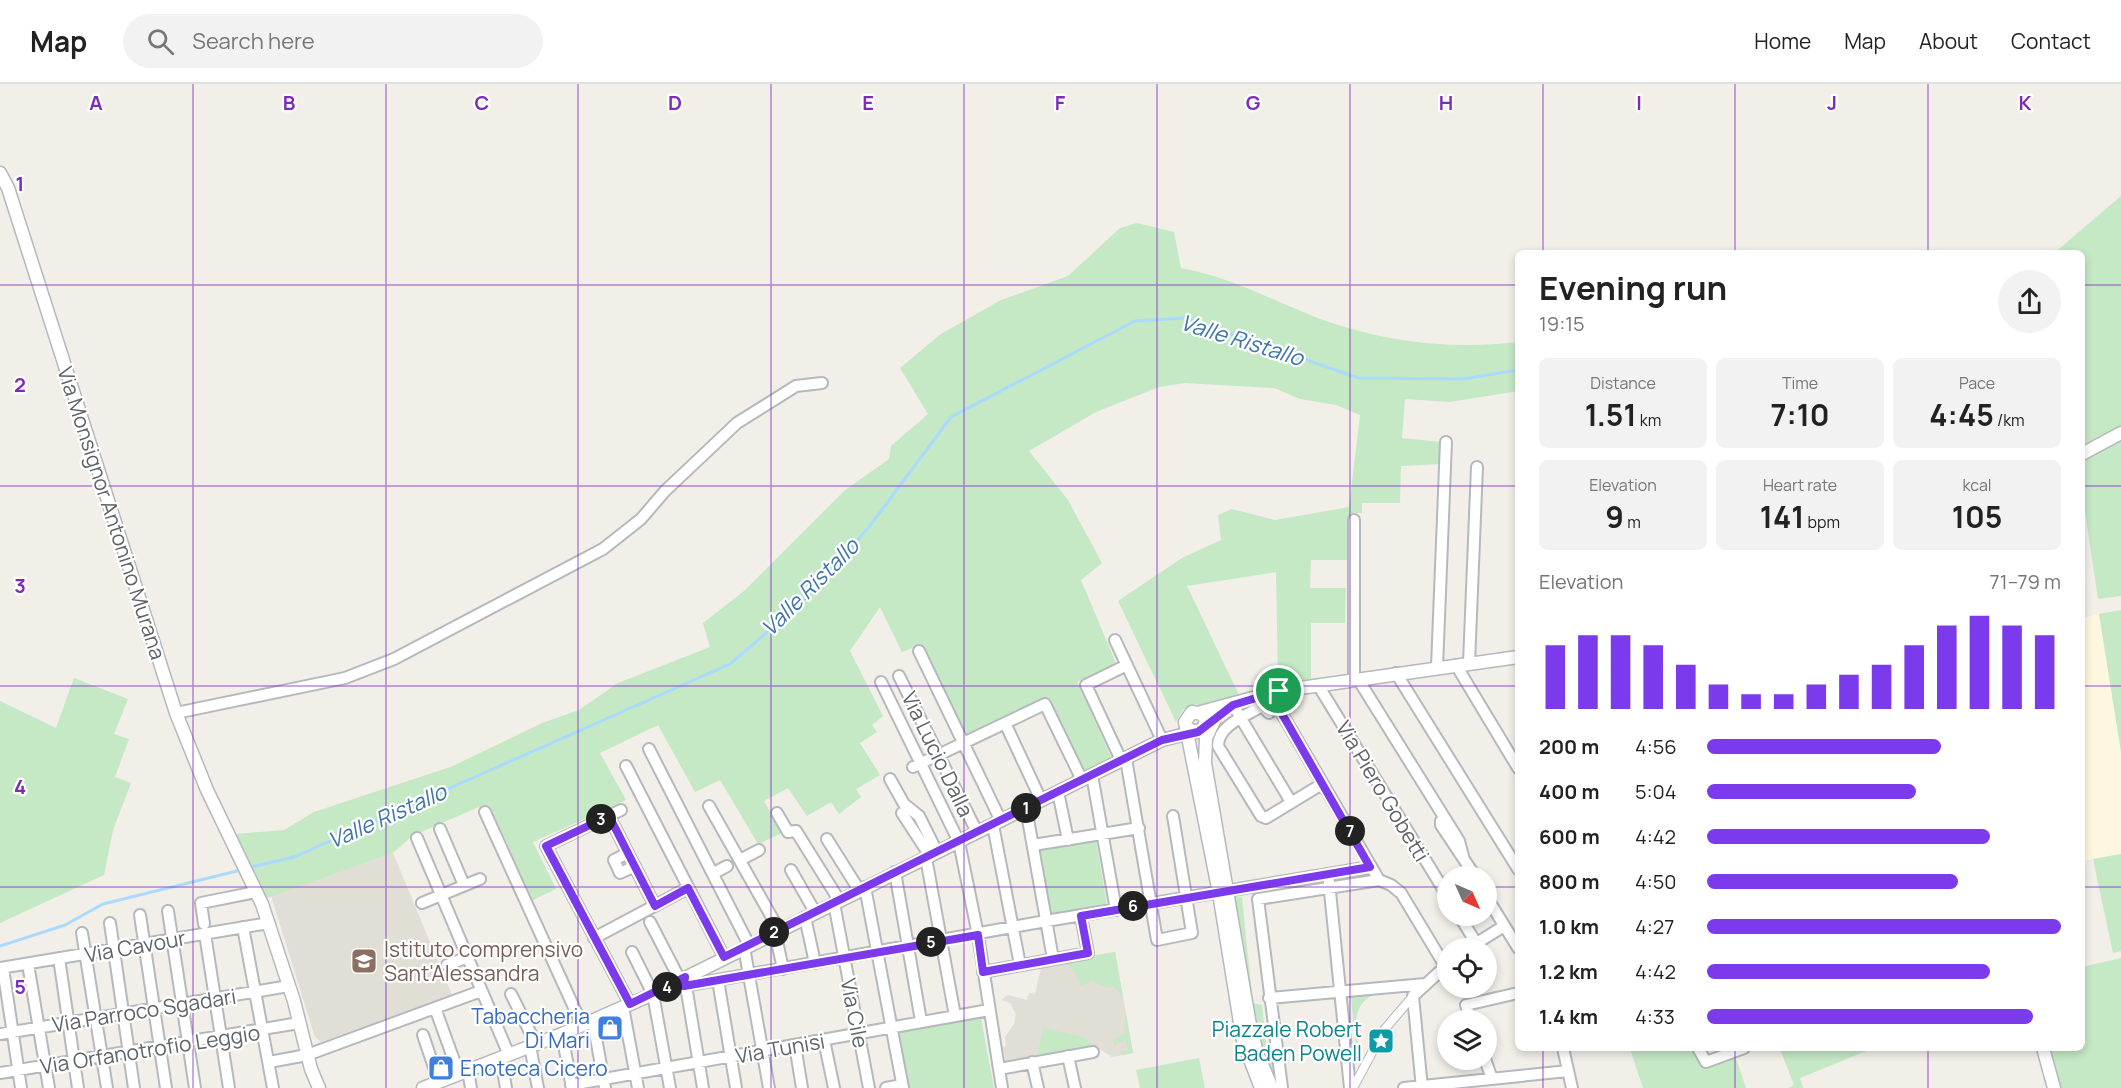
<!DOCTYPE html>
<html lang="en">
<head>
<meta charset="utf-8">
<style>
	body { margin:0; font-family:Manrope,sans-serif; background:#f2f2f2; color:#222; height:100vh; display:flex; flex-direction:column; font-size:22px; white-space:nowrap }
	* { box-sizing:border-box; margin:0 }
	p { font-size:20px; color:#767676 }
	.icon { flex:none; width:33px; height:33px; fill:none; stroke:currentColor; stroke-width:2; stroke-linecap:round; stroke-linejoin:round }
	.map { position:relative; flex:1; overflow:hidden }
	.sheet { position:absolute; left:1515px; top:166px; width:570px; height:801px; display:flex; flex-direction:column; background:#fff; border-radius:9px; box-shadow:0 3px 9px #0003 }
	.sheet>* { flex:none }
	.needle { width:39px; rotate:135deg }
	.fabs { position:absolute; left:1437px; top:782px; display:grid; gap:12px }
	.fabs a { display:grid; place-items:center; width:60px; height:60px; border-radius:50%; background:#fff; box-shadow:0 3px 9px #0003; font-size:30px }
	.pin { position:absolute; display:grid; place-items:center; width:51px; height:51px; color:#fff; margin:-26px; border:3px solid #fff; border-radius:50%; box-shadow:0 2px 6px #0007 }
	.km { position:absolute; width:30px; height:30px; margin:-15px; border-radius:50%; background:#222; color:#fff; font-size:16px; line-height:30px; text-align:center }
	.round { display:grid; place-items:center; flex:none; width:63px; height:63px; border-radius:32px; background:#f2f2f2 }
	.head { display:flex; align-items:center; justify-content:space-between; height:102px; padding:0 24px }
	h1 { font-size:33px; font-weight:700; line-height:45px }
	.metrics { display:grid; grid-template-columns:repeat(3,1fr); gap:9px; height:102px; padding:6px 24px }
	.metrics div { display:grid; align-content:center; border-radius:9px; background:#f2f2f2; text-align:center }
	.metrics b { font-size:30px; font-weight:700 }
	.metrics small { font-size:16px; font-weight:400 }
	.metrics p { font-size:16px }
	.chart { height:168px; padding:12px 24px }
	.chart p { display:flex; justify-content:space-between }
	.chart svg { width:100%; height:108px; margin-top:6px; stroke:#7c3aed; stroke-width:6 }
	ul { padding:0 24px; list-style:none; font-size:20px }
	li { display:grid; grid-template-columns:96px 72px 1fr; align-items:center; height:45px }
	li i { height:15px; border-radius:8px; background:#7c3aed }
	header { display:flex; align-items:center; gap:36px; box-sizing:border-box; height:84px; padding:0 30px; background:#fff; border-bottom:2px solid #e0e0e0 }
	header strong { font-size:28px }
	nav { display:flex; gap:33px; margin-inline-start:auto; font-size:21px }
	.search { width:420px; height:54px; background:#f2f2f2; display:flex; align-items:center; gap:15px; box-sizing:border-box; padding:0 21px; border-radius:33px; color:#767676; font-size:22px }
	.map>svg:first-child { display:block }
	.commercial { fill:#fef7e0 }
	.education { fill:#e1ded6 }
	.green { fill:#c5e8c5 }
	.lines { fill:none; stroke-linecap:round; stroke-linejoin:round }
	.stream { stroke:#aadaff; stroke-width:3 }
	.pedestrian-casing { stroke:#b5b8bc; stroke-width:10 }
	.minor-casing { stroke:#b5b8bc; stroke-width:14 }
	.tertiary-casing { stroke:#b5b8bc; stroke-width:15 }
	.pedestrian { stroke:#fff; stroke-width:8 }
	.minor { stroke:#fff; stroke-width:10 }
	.tertiary { stroke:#fff; stroke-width:12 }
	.route-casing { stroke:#fff; stroke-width:12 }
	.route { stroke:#7c3aed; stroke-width:8 }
	.grid { fill:none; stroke:#7b2cbf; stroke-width:1.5; stroke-opacity:0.55 }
	.labels { text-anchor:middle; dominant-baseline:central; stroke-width:4.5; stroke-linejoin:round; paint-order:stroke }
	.street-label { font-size:21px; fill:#5f6368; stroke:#fff }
	.education-label { font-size:21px; fill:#785e54; stroke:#fff; text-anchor:start }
	.shop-label { font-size:21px; fill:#366cbe; stroke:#fff; text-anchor:end }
	.culture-label { font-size:21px; fill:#0d838f; stroke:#fff; text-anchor:end }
	.water-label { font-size:22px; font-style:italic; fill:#4174aa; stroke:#fff }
	.grid-label { font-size:20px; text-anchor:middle; font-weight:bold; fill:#7b2cbf; stroke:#fff; stroke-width:4.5; stroke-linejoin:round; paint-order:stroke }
</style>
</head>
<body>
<header>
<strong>Map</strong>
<div class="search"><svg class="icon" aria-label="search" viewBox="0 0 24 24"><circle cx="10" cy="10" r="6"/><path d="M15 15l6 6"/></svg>Search here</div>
<nav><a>Home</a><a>Map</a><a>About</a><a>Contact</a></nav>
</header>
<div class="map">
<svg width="2121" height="1004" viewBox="0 0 2121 1004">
	<rect width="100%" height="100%" fill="#f1efe8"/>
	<!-- commercial -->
	<path class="commercial" d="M2099,530L2121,668V770L2082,777V534Z"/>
	<!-- education -->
	<path class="education" d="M393,769L452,911L321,958L315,953L271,812Z
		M1115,868L1133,969L1112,973L1093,961L1006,977L1003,963L1006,962L1005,953L1014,940L1016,930L1010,919L1001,916L1008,911L1027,916L1029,909L1035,910L1042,880Z"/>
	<!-- green -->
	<path class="green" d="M2121,112V342L2082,363V170H2053Z
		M1137,139L1174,148L1181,184C1232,193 1275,218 1323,236C1385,258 1453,266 1518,258V307L1450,318L1405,315L1402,354L1441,358L1440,380L1401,382L1400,419H1362V429H1351L1348,476H1311L1310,504H1346L1345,539H1311V595L1278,598L1276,488L1187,502L1239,611C1231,615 1221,622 1211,623C1191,623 1188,614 1176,638L1118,517L1182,474L1221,456L1218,431L1232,425L1275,436L1349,423L1360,331L1336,321L1300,315L1274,304L1185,299L1159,303L1096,328L1029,367L1068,416L1102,479L1081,496L1116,579L1077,598L1112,675L1083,690L1047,614L965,652L920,561L902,568L880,523L850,567L883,632L872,641L877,648L860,659L880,691L856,705L861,713L839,730L831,718L807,732L788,704L764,717L782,749L758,760L720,696L695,708L658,641L600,669L626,716L533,758L556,805L533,816L491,724L481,726L479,723L412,752L393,769L267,814L236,750L284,746L314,728L453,682L542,639L579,626L618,599L710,563L703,539L744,507L844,407L889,375L891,362L928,330L900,284L941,250L1001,216L1068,192L1120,144Z
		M2121,355V512L2098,515L2082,408V376Z
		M2121,526V668L2099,530Z
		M74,594L128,615L114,650L129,655L115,693L131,699L113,746L104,791L0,839V617L56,644Z
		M1096,756L1107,821L1050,831L1039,767Z
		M2121,770V867L2113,869L2093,775Z
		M1236,812L1242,814L1253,919L1262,921L1268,974L1273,978L1275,997L1256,941L1234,815Z
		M1115,868L1123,912L1113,902L1109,904L1095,899L1093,896L1081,902L1074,886L1061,877Z
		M2121,874V1004H2059L2049,965L2082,964V883Z
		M1373,911C1351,922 1356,943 1358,964L1362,966L1357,975L1351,913Z
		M1125,924L1133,969L1122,971L1121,966H1128L1126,955L1114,962L1113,956L1125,949Z
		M981,934L994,1004H907L898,946Z
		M1044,944L1083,953L1093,961L1037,971Z
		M1630,965H1694L1699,979L1708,981L1731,973L1737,977L1746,1004H1643Z
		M1780,965H1871L1800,994L1803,1004H1788L1794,1001Z
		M1199,974L1205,1004H1140L1136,986Z"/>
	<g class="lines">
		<!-- stream -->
		<path class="stream" d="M247,784L294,773L730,580L799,521L869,443L951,333L1135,237L1184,234L1359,294L1463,295L1518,286
			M0,862L65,841L103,820L241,786"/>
		<defs>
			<path id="pedestrian" d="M1353,1004L1384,946L1413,912"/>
			<path id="minor" d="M1354,436V595
				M1115,556L1162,656
				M919,567L1001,737
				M1469,579L1477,383
				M1456,581L1518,684
				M1437,583L1446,358
				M1396,589L1518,785
				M899,592L977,748
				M1358,595L1459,757L1463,772
				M881,598L959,758L978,851L1002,1004
				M1318,601L1448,813
				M1264,610L1281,628L1379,796L1391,801L1401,809L1445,882
				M1233,621L1291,718
				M176,629L345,594L394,575L603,465L641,435L665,407L737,339L796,302L822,299
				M1269,629L1262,622C1246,632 1218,641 1218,662L1261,732L1266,734L1322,700
				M1005,639L1041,716
				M649,665L749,861
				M1126,675L1157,856L1192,849L1173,732
				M1121,676L1086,601L1127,581
				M626,682L724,873
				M913,683L1045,620L1082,696
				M1092,691L1116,826
				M890,695L904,720L919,732L937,768
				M1058,708L1068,756
				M709,722L779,846
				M1026,724L1053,875
				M621,726L546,762L630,920
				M485,728L582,941
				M777,729L788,748L796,747L839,816
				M902,729L930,772
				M609,732L655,822
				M1441,737V741L1475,792
				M993,741L1020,881
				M440,745L464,801
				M417,754L509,971
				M827,755L859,806
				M1033,761L1139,744
				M628,769L614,776L620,789L635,782
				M926,774L955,932
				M740,776L759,766
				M791,786L815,828
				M895,788L921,937
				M714,789L727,782
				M1329,798L1350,1004
				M865,803L903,1004
				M1486,812L1518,864
				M422,819L480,795
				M834,819L869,1004
				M168,827L195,1004
				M140,831L166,1004
				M1459,831L1476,859
				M805,833L815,879
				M650,838L680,896
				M110,839L134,1004
				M204,840L201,819L256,808
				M243,843L273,1004
				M775,848L783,885
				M82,849L107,1004
				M205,850L229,1004
				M594,854L688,804
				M744,863L769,1004
				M1469,864L1504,842
				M632,868L653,910L670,1004
				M59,874L78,1004
				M28,880L49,1004
				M447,881L468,873
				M0,884L269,839
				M3,884L21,1004
				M983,888L1088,869L1081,832
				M685,896L703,1004
				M718,896L736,1004
				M684,902L1046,837L1370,783
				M511,910L536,960
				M1269,914L1425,900
				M623,923L638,1004
				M435,924L459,990
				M1471,936L1466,921L1518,909
				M593,937L605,1004
				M0,950L289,902
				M562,950L572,1004
				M423,951L439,998
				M824,956L834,1004
				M795,961L802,1004
				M530,962L538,1004
				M1563,964L1572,1004
				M1698,964L1706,978L1744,964
				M1068,972L1075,1004
				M501,975L506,1004
				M1485,975L1492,995
				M269,978L307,971L481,907
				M1032,978L1038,1004
				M999,985L1093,968
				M468,987L471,1004
				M0,989L299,939
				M571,1001L989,926
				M886,1004L902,1001
				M1282,1004L1258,815L1379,796
				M1404,1004L1568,987
				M1422,1004L1413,912L1448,880"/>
			<path id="tertiary" d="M0,89L8,104L176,629L207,706L262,820L294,917L311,985L319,1004
				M2082,370L2121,349
				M1201,628L1279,607L1518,573
				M1216,633L1206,654L1205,679L1250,941L1257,969L1272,1004
				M1188,645L1198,648L1204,643L1206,636L1202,630L1192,628L1185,638L1219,809L1243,957L1261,1004
				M2043,964L2054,1004
				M423,1004L562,950L653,910L1162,656L1194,648"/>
		</defs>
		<!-- pedestrian casing -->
		<use href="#pedestrian" class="pedestrian-casing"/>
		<!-- minor casing -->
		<use href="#minor" class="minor-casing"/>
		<!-- tertiary casing -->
		<use href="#tertiary" class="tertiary-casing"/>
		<!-- pedestrian -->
		<use href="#pedestrian" class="pedestrian"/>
		<!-- minor -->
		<use href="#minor" class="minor"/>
		<!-- tertiary -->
		<use href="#tertiary" class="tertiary"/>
	</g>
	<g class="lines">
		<defs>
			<path id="route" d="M1279,607L1281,628L1370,783L1081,832L1088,869L983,888L978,851L684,902L685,893L630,920L546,762L609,732L655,822L688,804L724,873L1162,656L1198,648L1233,621Z"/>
		</defs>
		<!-- route casing -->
		<use href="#route" class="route-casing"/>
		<!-- route -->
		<use href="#route" class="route"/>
	</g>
	<!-- grid -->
	<path class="grid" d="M193,0V1004M386,0V1004M578,0V1004M771,0V1004M964,0V1004M1157,0V1004M1350,0V1004M1543,0V170M1735,0V170M1928,0V170M0,201H1518M2082,201H2121M0,402H1518M2082,402H2121M0,602H1518M2082,602H2121M0,803H1448M1486,803H1518M2082,803H2121M1543,964V1004M1735,964V1004M1928,964V1004"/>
	<!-- icons -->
	<defs>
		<symbol id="school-square" viewBox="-11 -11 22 22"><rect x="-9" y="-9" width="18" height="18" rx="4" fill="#8d6e63" stroke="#fff"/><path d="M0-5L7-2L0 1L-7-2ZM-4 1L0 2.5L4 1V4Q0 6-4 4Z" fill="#fff"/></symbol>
		<symbol id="shop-square" viewBox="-11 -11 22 22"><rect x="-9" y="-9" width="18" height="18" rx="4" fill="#3f7fe0" stroke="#fff"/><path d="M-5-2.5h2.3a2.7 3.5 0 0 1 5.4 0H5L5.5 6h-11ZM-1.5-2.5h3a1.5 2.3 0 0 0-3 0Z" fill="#fff"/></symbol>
		<symbol id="sight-square" viewBox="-11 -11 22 22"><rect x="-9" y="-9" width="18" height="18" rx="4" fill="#0f9aa8" stroke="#fff"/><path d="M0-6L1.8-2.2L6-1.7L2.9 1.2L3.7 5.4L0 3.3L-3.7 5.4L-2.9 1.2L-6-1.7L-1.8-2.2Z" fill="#fff"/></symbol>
	</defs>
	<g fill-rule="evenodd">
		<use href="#school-square" x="349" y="862" width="30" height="30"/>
		<use href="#shop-square" x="595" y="929" width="30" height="30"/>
		<use href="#sight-square" x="1366" y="942" width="30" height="30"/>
		<use href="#shop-square" x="426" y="969" width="30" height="30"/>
	</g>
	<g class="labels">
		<!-- street labels -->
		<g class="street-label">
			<text transform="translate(112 429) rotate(72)">Via Monsignor Antonino Murana</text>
			<text transform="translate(938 670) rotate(64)">Via Lucio Dalla</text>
			<text transform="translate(1383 707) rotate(59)">Via Piero Gobetti</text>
			<text transform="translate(135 862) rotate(-10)">Via Cavour</text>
			<text transform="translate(144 926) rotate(-9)">Via Parroco Sgadari</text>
			<text transform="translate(855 929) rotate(79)">Via Cile</text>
			<text transform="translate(780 964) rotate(-10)">Via Tunisi</text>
			<text transform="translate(150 965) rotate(-9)">Via Orfanotrofio Leggio</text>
		</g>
		<!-- education labels -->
		<g class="education-label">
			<text x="384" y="865">Istituto comprensivo<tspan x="384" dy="24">Sant'Alessandra</tspan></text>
		</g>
		<!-- shop labels -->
		<g class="shop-label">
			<text x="590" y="932">Tabaccheria<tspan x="590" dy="24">Di Mari</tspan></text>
			<text x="460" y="984" text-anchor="start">Enoteca Cicero</text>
		</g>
		<!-- culture labels -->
		<g class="culture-label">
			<text x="1362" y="945">Piazzale Robert<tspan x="1362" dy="24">Baden Powell</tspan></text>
		</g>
		<!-- water labels -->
		<g class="water-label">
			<text transform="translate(1242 256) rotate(17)">Valle Ristallo</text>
			<text transform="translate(810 503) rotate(-45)">Valle Ristallo</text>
			<text transform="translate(387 732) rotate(-24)">Valle Ristallo</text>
		</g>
	</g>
	<g class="grid-label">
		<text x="96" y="26">A</text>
		<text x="289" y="26">B</text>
		<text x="482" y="26">C</text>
		<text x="675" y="26">D</text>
		<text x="868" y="26">E</text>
		<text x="1060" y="26">F</text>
		<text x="1253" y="26">G</text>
		<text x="1446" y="26">H</text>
		<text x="1639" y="26">I</text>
		<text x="1832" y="26">J</text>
		<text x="2025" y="26">K</text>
		<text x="20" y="107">1</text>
		<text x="20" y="308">2</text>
		<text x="20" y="509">3</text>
		<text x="20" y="710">4</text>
		<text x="20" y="910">5</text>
	</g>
</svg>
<div class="fabs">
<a><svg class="needle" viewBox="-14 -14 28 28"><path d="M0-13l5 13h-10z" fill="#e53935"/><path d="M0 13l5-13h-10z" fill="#767676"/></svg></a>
<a><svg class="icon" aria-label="locate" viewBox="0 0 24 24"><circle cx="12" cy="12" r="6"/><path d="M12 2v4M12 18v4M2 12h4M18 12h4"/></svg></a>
<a><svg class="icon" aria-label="layers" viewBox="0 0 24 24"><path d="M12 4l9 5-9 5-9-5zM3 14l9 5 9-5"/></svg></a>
</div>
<div class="pin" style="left:1279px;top:607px;background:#1e9e55"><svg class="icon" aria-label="arrive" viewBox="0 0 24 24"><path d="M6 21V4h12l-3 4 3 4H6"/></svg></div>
<b class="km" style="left:1026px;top:724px">1</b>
<b class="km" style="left:774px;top:848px">2</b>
<b class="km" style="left:601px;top:735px">3</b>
<b class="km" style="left:667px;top:903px">4</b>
<b class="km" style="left:931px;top:858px">5</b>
<b class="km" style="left:1133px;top:822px">6</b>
<b class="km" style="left:1350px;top:747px">7</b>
<section class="sheet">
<div class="head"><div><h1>Evening run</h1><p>19:15</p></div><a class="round"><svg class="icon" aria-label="share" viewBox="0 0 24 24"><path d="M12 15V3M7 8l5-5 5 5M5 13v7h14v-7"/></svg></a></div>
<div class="metrics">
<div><p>Distance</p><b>1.51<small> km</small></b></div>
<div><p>Time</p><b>7:10</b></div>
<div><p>Pace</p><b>4:45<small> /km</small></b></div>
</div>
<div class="metrics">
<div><p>Elevation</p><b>9<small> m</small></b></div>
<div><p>Heart rate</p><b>141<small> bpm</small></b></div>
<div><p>kcal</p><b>105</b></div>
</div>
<div class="chart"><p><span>Elevation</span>71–79 m</p>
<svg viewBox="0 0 160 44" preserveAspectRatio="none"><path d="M5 44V18M15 44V14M25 44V14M35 44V18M45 44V26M55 44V34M65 44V38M75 44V38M85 44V34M95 44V30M105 44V26M115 44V18M125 44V10M135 44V6M145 44V10M155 44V14"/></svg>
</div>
<ul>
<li><b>200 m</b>4:56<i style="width:66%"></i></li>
<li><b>400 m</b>5:04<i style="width:59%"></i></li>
<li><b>600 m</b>4:42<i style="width:80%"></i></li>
<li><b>800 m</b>4:50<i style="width:71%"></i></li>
<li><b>1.0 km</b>4:27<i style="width:100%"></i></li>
<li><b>1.2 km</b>4:42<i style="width:80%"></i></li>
<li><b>1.4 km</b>4:33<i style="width:92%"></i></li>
</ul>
</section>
</div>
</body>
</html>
